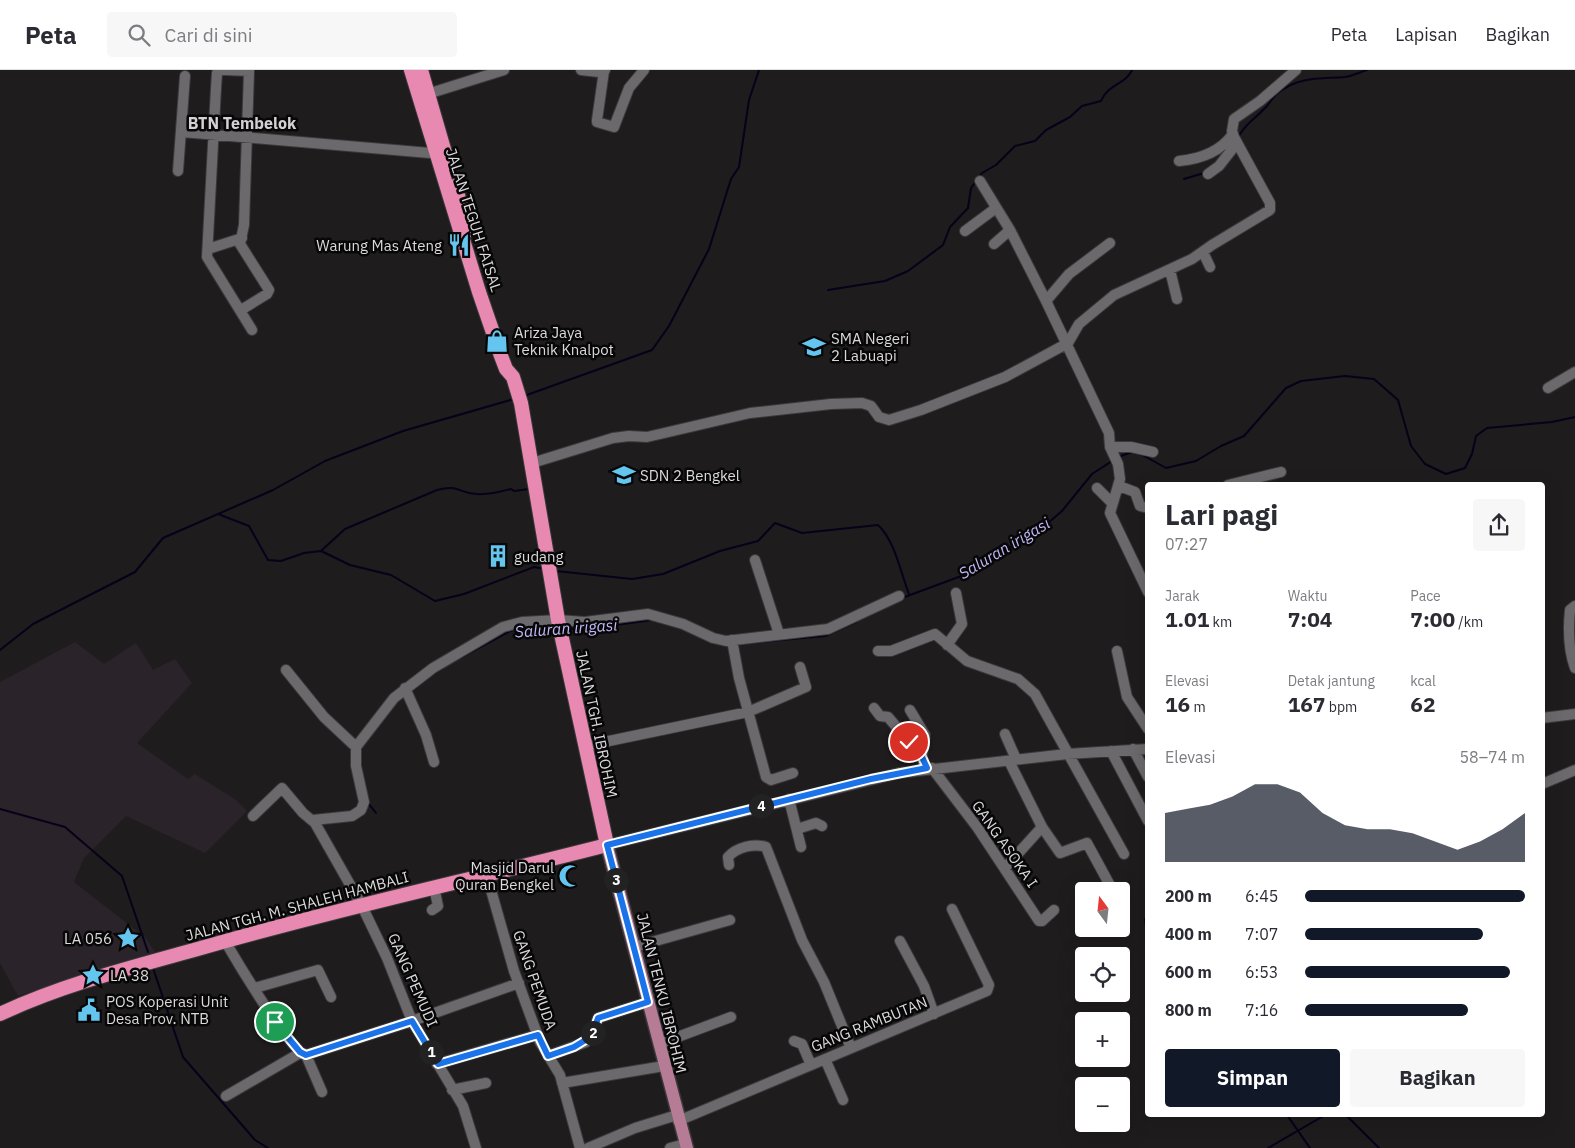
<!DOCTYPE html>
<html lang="id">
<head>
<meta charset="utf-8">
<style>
	body { margin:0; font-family:"IBM Plex Sans",sans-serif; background:#f7f7f7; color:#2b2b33; height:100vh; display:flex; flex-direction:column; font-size:19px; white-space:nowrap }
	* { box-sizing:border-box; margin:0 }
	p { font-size:16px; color:#7c7c81 }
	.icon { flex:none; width:28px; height:28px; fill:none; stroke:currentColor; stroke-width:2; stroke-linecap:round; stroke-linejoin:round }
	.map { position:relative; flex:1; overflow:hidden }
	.drawer { position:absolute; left:1145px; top:412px; width:400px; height:635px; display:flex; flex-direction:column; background:#fff; border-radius:5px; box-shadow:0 5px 20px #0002 }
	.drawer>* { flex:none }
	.needle { width:32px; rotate:345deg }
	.fabs { position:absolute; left:1075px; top:812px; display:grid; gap:10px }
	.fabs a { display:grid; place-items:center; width:55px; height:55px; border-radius:5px; background:#fff; box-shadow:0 5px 20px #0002; font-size:25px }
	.pin { position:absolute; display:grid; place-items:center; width:42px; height:42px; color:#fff; margin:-21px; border:2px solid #fff; border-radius:50%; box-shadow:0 1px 5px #0007 }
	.km { position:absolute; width:25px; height:25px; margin:-12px; border-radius:50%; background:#222; color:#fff; font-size:14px; line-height:25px; text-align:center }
	.round { display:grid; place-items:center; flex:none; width:52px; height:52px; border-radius:5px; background:#f7f7f7 }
	.head { display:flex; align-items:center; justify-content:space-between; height:85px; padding:0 20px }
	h1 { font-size:28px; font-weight:800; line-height:38px }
	.metrics { display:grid; grid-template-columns:repeat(3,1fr); gap:8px; height:85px; padding:5px 20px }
	.metrics div { display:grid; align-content:center }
	.metrics b { font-size:21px; font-weight:800 }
	.metrics small { font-size:14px; font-weight:400 }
	.metrics p { font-size:14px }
	.chart { height:140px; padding:10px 20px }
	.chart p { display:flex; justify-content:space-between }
	.chart svg { width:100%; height:90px; margin-top:5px; fill:#111827; opacity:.7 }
	.button { display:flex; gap:10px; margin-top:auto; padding:10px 20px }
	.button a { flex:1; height:58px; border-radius:5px; background:#111827; color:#fff; font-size:20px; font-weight:800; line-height:58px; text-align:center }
	.button a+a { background:#f7f7f7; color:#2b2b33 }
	ul { padding:0 20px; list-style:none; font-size:16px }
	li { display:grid; grid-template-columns:80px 60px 1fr; align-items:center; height:38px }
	li i { height:12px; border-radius:6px; background:#111827 }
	header { display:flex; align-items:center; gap:30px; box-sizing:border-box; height:70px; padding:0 25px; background:#fff; border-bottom:1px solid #e1e1e2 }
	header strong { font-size:24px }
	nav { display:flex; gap:28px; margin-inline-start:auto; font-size:18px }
	.search { width:350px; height:45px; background:#f7f7f7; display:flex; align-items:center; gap:12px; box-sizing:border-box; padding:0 18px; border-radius:5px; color:#7c7c81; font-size:19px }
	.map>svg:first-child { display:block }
	.built { fill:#2a2329 }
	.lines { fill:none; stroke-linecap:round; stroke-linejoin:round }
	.stream { stroke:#07011a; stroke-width:2 }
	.minor-casing { stroke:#3b393b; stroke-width:12 }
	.major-casing { stroke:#3b393b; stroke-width:15 }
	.highway-casing { stroke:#3b393b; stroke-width:16 }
	.minor { stroke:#6c696c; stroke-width:10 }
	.major { stroke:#b67c95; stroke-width:12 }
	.highway { stroke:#e789b1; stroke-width:14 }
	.route-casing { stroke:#fff; stroke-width:10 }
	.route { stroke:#1a73e8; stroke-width:6 }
	.labels { text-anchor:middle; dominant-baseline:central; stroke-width:5; stroke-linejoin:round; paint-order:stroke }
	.street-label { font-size:15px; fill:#dbd9db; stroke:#070707 }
	.poi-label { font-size:15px; fill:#dbd9db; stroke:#070707; text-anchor:start }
	.neighbourhood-label { font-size:16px; font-weight:bold; fill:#d4d1d4; stroke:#070707 }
	.water-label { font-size:16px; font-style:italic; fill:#c1b8f7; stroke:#070707 }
</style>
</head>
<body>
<header>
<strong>Peta</strong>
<div class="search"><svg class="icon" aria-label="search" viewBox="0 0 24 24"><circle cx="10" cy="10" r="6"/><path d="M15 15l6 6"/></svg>Cari di sini</div>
<nav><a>Peta</a><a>Lapisan</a><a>Bagikan</a></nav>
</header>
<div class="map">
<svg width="1575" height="1078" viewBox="0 0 1575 1078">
	<rect width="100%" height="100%" fill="#1e1c1d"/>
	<!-- built -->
	<path class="built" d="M75,572L104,594L136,573L153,600L175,589L192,613L137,673L188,709L195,704L236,730L247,741L205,783L126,746L84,788L74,812L146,868L155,882L18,926L0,893V612Z"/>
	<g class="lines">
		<!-- stream -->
		<path class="stream" d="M1238,67C1248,51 1253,51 1264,39C1270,34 1272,27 1279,22C1300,6 1321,9 1345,7C1353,6 1360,2 1367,0
			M1184,109L1204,103
			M828,220L885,211L908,201L943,175L950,157L968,138L971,118L982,103L996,95L1015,76L1035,71L1046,60L1070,47L1082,36L1101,31C1107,15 1126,14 1132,0
			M524,326L652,280L669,256L709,179L731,109L739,97L749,30L759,0
			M1139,383L1166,398L1196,391L1221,376L1244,366L1286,318L1301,311L1345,306L1374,309L1398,330L1411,376L1425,394L1446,404L1465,398L1472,384L1476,366L1487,358L1552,352L1575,347
			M1118,387L1132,382
			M218,444L249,456L268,490L281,491L304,483L321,481L350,495L391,505L435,531L464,524L534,497L545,499
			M322,480L345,459L437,420C460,414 457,423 476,424C488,425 500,422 511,419L514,421L529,419
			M556,501L632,509L663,504L720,481L758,471L775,453L802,463L878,455C895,471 900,501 909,524
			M902,528L964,505L1041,459L1062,441L1092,404L1112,391
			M565,559L594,558L652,550
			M739,574L825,566L856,552
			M0,580L33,554L135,502L163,468L273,420L325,391L403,361L514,329
			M460,588L508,562L519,558L553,557
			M430,606L443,598
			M368,733L376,743
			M0,739L65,757L122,806L148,882
			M1148,845L1145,849L1148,870
			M153,898L183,987L255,1070L268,1078
			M1287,1045L1310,1078
			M1346,1045L1379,1078
			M1268,1078L1325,1045"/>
		<defs>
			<path id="minor" d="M221,0L217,3L216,18L207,187L252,260
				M225,0L249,1L244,155L240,174L269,220L267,224L241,240
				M581,0L599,2L605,0
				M604,1L597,50V52L614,57L629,18L644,0
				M421,26L504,0
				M182,62L430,83L443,81
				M1179,91C1200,89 1221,81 1233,64
				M178,101L185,6
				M1208,104L1219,96L1237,73
				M980,111L1010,160L1046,231
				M965,161L996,138
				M1110,173L1069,204L1046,231L1109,363L1110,377L1118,394L1120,409L1110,443L1148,522
				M994,174L1010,160
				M208,179L242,168
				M1203,182L1210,197
				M1170,200L1177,229
				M1548,318L1575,302
				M1110,377H1131L1153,382
				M532,393L613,368L629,366L647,367L750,343L831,334L862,333L871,336L879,347L889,350L921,340L1005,307L1068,273L1079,254L1114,225L1192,189L1212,175L1270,140V133L1234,67L1232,61L1234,49L1260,31L1296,0
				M1228,415L1281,402
				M1119,416L1135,422L1140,436L1148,438
				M1097,418L1111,432
				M755,490L779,564
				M1575,536L1570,540C1568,560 1568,579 1575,598
				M732,570L739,608L766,707L771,710L793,703
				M947,575L962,554L956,523
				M878,581H891L935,564L967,591L1018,609L1035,624L1124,784
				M1117,581L1127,627L1148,659
				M286,600L324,647L356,677
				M405,618L426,665L434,692
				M874,638L880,646L888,647L922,687
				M910,640L925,665L922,687L923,691
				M1542,648L1575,644
				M1005,664L1016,689
				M585,676L748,642L806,617L800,597
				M1133,679L1148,707
				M1111,681L1148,751
				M932,698L977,757L1039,851H1042L1054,840
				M1542,714L1575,700
				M789,729L801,777
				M253,746L282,718L303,743L315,753L361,834L387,888L412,951L463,1036L476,1078
				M313,750L352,746L361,740L364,732L356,696V677L394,628L433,598L503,557L522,552L558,550L585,552L648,544L683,554L713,568L726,571L828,559L899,526
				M1042,757L1060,783L1087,773L1112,819
				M797,759L816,753L822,756
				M607,775L899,703L1067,684L1148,679
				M729,795L728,787C737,777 754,773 766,777L802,870L824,912L851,978
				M1005,798L1042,757L1009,691
				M487,806L514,901L540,972L560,1005L580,1078
				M432,840L438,836L434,817
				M225,871C236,890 290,981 306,985L412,951L519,913
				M900,871L924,916L934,944
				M634,877L730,850
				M255,918L318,900L331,927
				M794,971L802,974L811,995
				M659,974L731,947
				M306,985L322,1022
				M548,986L586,972L592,966L598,948L648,932
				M825,989L843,1030
				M437,994L537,965
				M562,1013L664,996
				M452,1020L486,1013
				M226,1026L300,983
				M678,1051L987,921L989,915L952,839
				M588,1078L635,1058L677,1045
				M670,1078L685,1074"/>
			<path id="major" d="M607,775L687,1078"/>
			<path id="highway" d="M421,0L448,93
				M455,116L469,160
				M0,944C64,914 133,897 201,878C335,839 471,810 607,775L558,550L521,333L513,307L506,299L501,286L479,222L411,0"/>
		</defs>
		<!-- minor casing -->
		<use href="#minor" class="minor-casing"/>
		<!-- major casing -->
		<use href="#major" class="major-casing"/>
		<!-- highway casing -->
		<use href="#highway" class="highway-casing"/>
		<!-- minor -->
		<use href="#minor" class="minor"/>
		<!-- major -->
		<use href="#major" class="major"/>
		<!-- highway -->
		<use href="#highway" class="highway"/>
	</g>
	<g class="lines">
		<defs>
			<path id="route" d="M275,952L300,982L306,985L412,951L438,994L538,965L548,986L574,977L592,966L598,948L648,932L607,775L871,709L927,698L922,687L909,672"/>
		</defs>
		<!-- route casing -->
		<use href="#route" class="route-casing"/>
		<!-- route -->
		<use href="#route" class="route"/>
	</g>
	<!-- icons -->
	<defs>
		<symbol id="restaurant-bare" viewBox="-9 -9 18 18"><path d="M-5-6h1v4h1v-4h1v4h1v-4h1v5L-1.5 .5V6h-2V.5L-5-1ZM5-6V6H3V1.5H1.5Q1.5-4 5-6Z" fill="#64c5ee" stroke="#070707" stroke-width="2.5" paint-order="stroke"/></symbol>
		<symbol id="shop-bare" viewBox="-9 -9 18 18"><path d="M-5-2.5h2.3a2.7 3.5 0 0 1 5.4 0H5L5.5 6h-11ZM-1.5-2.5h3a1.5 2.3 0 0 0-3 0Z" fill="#64c5ee" stroke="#070707" stroke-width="2.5" paint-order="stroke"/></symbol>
		<symbol id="school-bare" viewBox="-9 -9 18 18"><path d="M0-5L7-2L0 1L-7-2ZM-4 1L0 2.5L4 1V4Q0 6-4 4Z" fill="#64c5ee" stroke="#070707" stroke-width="2.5" paint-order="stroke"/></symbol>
		<symbol id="building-bare" viewBox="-9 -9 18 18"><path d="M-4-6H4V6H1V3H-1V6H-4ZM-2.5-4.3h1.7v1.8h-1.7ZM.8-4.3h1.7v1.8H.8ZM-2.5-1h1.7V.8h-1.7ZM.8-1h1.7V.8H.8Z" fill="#64c5ee" stroke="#070707" stroke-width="2.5" paint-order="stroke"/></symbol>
		<symbol id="mosque-bare" viewBox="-9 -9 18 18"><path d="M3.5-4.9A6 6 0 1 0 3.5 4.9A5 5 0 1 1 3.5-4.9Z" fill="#64c5ee" stroke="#070707" stroke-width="2.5" paint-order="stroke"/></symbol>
		<symbol id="sight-bare" viewBox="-9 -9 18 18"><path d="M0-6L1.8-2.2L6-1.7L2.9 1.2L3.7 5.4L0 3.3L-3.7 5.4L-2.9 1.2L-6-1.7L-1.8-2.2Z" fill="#64c5ee" stroke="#070707" stroke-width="2.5" paint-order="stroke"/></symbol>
		<symbol id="civic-bare" viewBox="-9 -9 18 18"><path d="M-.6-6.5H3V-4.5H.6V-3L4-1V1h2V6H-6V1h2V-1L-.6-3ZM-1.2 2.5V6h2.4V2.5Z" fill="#64c5ee" stroke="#070707" stroke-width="2.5" paint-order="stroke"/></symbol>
	</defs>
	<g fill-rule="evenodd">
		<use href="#restaurant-bare" x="443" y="159" width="32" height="32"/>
		<use href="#shop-bare" x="481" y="255" width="32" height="32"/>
		<use href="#school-bare" x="798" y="261" width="32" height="32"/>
		<use href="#school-bare" x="608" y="389" width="32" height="32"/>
		<use href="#building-bare" x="482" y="470" width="32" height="32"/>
		<use href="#mosque-bare" x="554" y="790" width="32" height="32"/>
		<use href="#sight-bare" x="112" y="852" width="32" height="32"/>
		<use href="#sight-bare" x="77" y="889" width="32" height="32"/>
		<use href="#civic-bare" x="73" y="924" width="32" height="32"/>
	</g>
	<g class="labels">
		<!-- street labels -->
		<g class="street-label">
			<text transform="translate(474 150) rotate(72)">JALAN TEGUH FAISAL</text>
			<text transform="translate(597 654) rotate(78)">JALAN TGH. IBROHIM</text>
			<text transform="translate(1005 774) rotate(55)">GANG ASOKA I</text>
			<text transform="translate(297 836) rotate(-15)">JALAN TGH. M. SHALEH HAMBALI</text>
			<text transform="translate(413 910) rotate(66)">GANG PEMUDI</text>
			<text transform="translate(535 910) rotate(71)">GANG PEMUDA</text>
			<text transform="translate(662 923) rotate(76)">JALAN TENKU IBROHIM</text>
			<text transform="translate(869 954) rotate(-22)">GANG RAMBUTAN</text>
		</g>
		<!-- poi labels -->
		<g class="poi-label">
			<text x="442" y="175" text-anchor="end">Warung Mas Ateng</text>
			<text x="514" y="262">Ariza Jaya<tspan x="514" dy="17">Teknik Knalpot</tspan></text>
			<text x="831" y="268">SMA Negeri<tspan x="831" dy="17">2 Labuapi</tspan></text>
			<text x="640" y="405">SDN 2 Bengkel</text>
			<text x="514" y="486">gudang</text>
			<text x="554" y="797" text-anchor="end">Masjid Darul<tspan x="554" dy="17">Quran Bengkel</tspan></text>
			<text x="112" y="868" text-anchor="end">LA 056</text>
			<text x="110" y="905">LA 38</text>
			<text x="106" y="931">POS Koperasi Unit<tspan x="106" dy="17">Desa Prov. NTB</tspan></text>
		</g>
		<!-- neighbourhood labels -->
		<g class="neighbourhood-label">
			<text x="242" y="53">BTN Tembelok</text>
		</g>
		<!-- water labels -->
		<g class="water-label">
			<text transform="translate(1004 478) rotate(-31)">Saluran irigasi</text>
			<text transform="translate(566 558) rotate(-4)">Saluran irigasi</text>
		</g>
	</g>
</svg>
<div class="fabs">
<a><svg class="needle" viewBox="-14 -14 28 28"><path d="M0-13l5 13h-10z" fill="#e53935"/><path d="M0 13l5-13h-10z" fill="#7c7c81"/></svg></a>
<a><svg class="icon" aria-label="locate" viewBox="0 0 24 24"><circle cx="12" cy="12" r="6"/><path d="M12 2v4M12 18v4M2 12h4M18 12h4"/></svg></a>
<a>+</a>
<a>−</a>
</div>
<div class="pin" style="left:275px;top:952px;background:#1e9e55"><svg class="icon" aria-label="arrive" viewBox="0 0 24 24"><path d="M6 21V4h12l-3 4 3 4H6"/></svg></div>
<div class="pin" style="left:909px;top:672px;background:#d93025"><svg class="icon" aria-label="check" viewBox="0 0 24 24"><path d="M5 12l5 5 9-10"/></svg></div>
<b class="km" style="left:431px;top:982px">1</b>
<b class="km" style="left:593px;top:963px">2</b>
<b class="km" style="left:616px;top:810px">3</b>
<b class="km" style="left:761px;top:736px">4</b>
<section class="drawer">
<div class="head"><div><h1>Lari pagi</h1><p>07:27</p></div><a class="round"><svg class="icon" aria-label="share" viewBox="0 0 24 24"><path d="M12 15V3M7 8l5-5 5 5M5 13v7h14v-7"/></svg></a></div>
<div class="metrics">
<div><p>Jarak</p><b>1.01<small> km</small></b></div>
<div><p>Waktu</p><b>7:04</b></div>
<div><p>Pace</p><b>7:00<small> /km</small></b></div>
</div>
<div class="metrics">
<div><p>Elevasi</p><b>16<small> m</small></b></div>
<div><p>Detak jantung</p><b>167<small> bpm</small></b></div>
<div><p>kcal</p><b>62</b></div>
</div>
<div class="chart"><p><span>Elevasi</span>58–74 m</p>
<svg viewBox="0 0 160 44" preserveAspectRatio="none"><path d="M0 44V20L10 18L20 16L30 12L40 6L50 6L60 10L70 20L80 26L90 28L100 28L110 30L120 34L130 38L140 34L150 28L160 20V44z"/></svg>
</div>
<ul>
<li><b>200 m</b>6:45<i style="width:100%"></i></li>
<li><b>400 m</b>7:07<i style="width:81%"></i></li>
<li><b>600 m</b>6:53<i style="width:93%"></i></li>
<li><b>800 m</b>7:16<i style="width:74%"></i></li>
</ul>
<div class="button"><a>Simpan</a><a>Bagikan</a></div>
</section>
</div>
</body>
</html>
